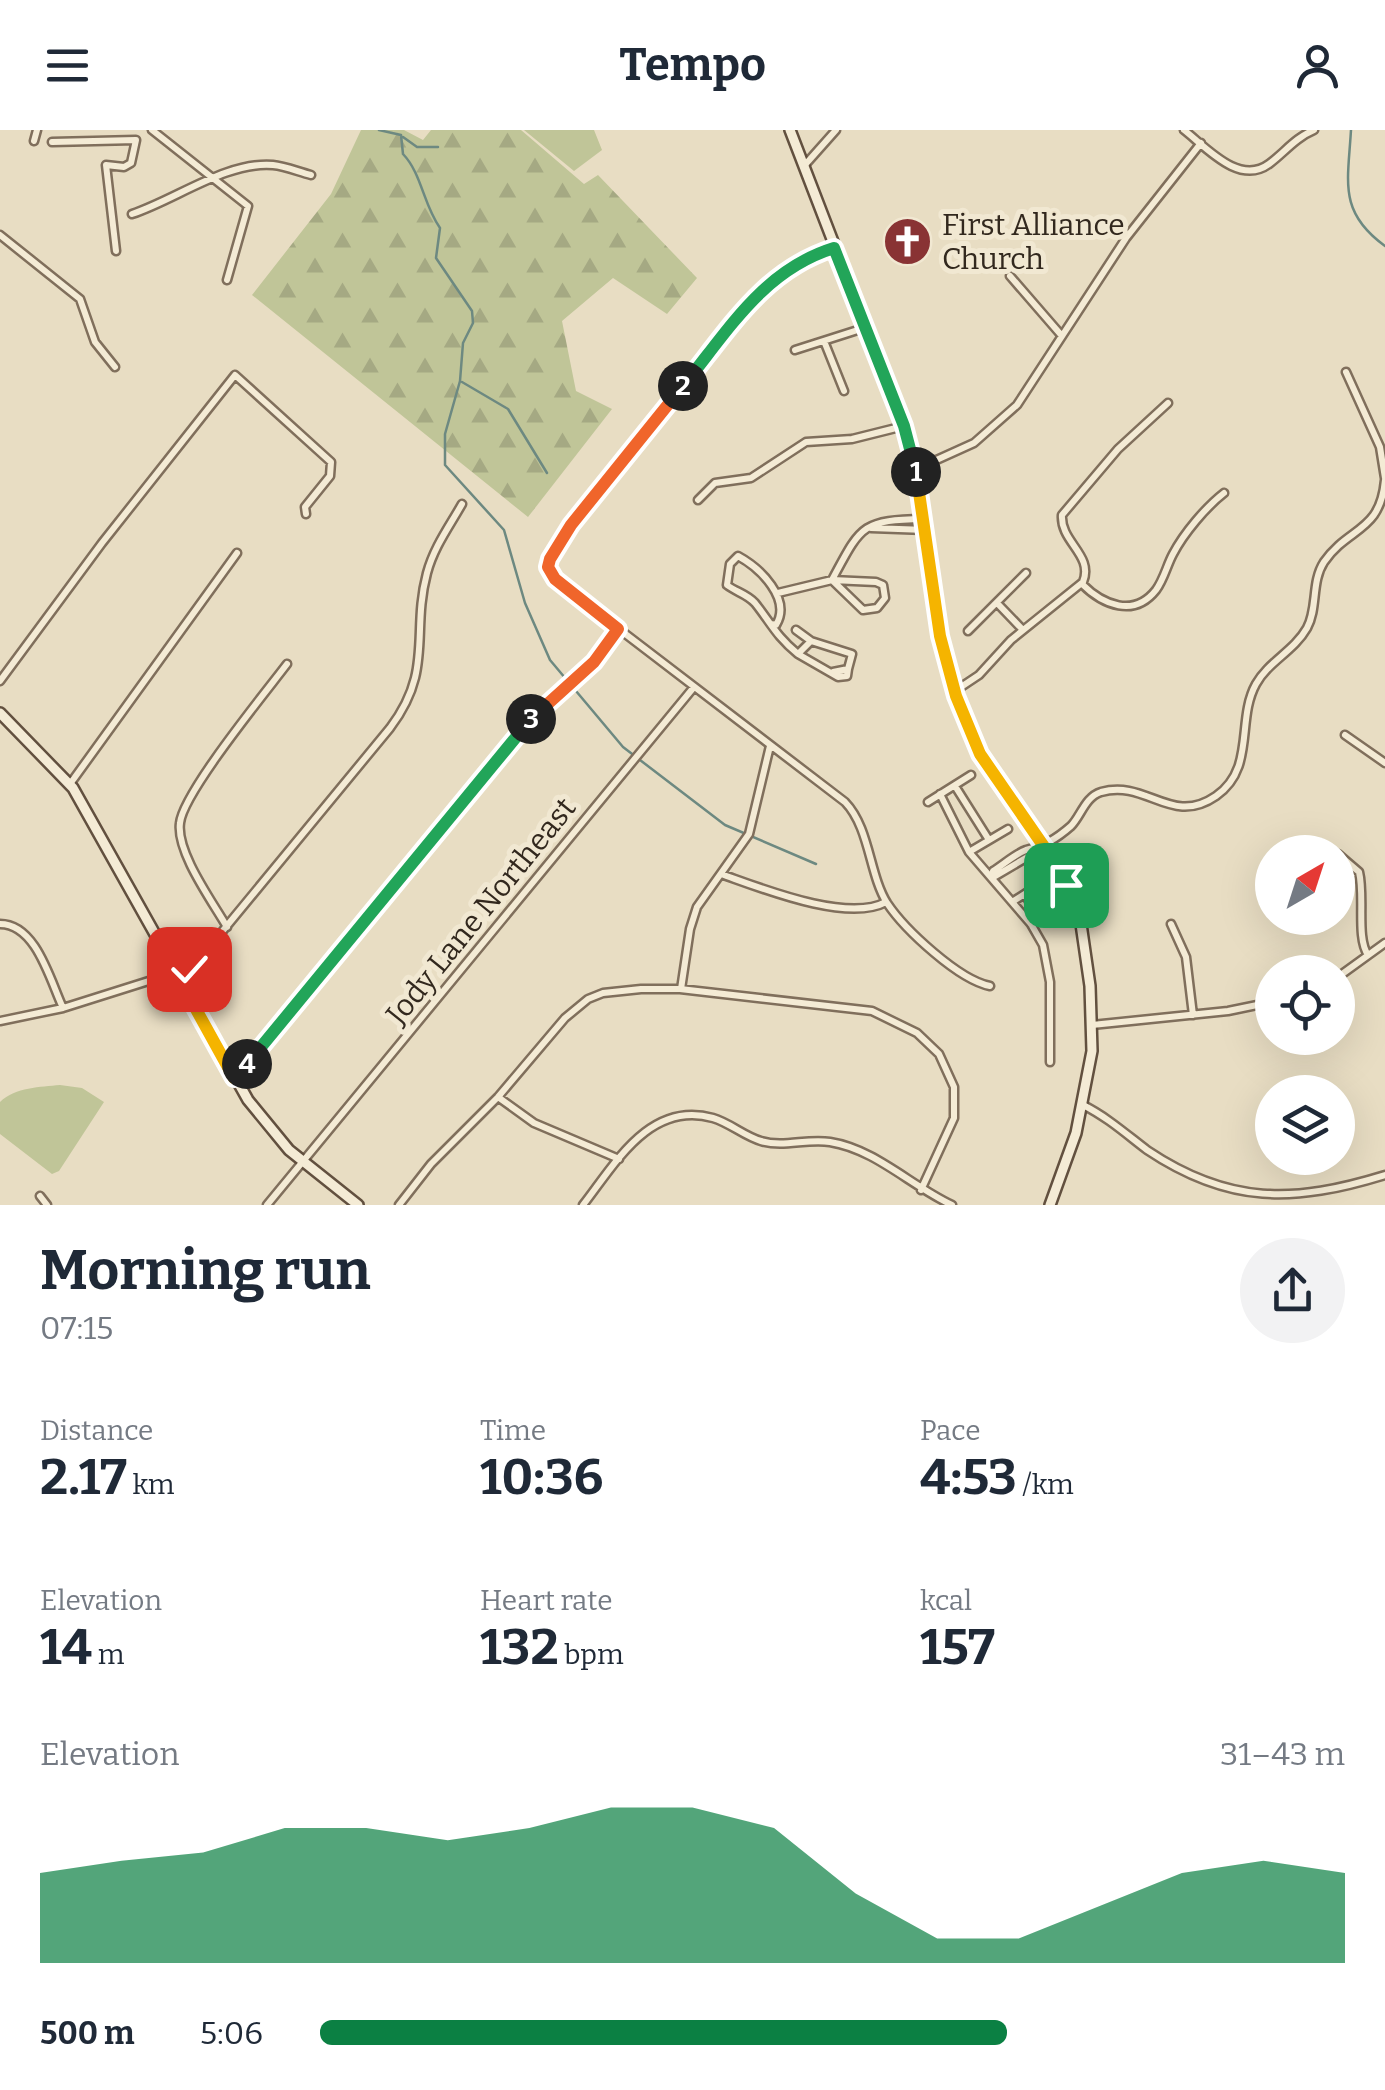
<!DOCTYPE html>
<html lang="en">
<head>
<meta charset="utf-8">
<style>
	body { margin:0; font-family:Bitter,serif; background:#f2f2f3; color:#1f2937; height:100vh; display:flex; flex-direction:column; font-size:38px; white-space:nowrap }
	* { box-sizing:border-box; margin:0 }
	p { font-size:32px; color:#747a83 }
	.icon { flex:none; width:55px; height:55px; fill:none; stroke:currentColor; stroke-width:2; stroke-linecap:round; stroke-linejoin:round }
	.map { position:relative; height:1075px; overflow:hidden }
	.panel { display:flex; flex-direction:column; background:#fff; flex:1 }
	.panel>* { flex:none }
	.needle { width:65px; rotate:39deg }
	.tools { position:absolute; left:1255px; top:705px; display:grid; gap:20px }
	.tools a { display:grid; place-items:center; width:100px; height:100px; border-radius:50%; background:#fff; box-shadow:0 10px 40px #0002; font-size:50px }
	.pin { position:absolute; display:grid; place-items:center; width:85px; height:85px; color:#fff; margin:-42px; border-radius:20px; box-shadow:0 5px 15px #0006 }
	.km { position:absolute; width:50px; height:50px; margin:-25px; border-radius:50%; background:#222; color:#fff; font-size:28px; line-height:50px; text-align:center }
	.round { display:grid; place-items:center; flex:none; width:105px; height:105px; border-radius:52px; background:#f2f2f3 }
	.head { display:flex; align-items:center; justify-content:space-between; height:170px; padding:0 40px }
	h1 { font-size:55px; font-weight:700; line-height:75px }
	.figures { display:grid; grid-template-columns:repeat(3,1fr); gap:15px; height:170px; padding:10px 40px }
	.figures div { display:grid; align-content:center }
	.figures b { font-size:50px; font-weight:700 }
	.figures small { font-size:28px; font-weight:400 }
	.figures p { font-size:28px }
	.chart { height:280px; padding:20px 40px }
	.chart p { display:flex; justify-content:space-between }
	.chart svg { width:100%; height:180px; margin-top:10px; fill:#0b8043; opacity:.7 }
	ul { padding:0 40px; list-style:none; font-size:32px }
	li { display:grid; grid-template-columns:160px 120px 1fr; align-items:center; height:75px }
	li i { height:25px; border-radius:12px; background:#0b8043 }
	header { display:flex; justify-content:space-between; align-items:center; height:130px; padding:0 40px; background:#fff; font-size:45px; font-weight:700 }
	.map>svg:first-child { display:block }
	.grass { fill:#c0c598 }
	.forest { fill:url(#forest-firs) }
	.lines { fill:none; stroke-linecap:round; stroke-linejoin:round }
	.stream { stroke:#6d8981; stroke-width:2.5 }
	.minor-casing { stroke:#806f5c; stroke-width:11 }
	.secondary-casing { stroke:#62503f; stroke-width:14 }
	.minor { stroke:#f4ebd5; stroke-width:6 }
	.secondary { stroke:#f4ebd5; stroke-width:9 }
	.split-1-casing { stroke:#fff; stroke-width:20 }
	.split-2-casing { stroke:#fff; stroke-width:20 }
	.split-3-casing { stroke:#fff; stroke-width:20 }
	.split-4-casing { stroke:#fff; stroke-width:20 }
	.split-5-casing { stroke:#fff; stroke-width:20 }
	.split-1 { stroke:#f5b400; stroke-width:12 }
	.split-2 { stroke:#22a559; stroke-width:12 }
	.split-3 { stroke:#f0652b; stroke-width:12 }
	.split-4 { stroke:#22a559; stroke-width:12 }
	.split-5 { stroke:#f5b400; stroke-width:12 }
	.labels { text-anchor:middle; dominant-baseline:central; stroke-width:10; stroke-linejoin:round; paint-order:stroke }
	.poi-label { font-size:30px; fill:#32281e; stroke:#f1e8d2; text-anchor:start }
	.street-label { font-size:30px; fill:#32281e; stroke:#f1e8d2 }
</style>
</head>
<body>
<header><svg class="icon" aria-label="menu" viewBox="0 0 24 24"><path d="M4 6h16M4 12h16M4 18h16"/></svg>Tempo<svg class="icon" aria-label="person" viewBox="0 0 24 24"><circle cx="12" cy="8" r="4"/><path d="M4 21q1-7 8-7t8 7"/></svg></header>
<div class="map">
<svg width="1385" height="1075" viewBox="0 0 1385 1075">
	<defs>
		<pattern id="forest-firs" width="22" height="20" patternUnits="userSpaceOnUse" patternTransform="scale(2.5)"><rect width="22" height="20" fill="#c0c598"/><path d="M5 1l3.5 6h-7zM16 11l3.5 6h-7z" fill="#a5a983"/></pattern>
	</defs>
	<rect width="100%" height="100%" fill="#e8ddc3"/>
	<!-- grass -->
	<path class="grass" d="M524,0H594L602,20L574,41Z
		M60,955L82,958L104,972L59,1041L52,1044L0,1004V972C16,957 40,957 60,955Z"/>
	<!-- forest -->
	<path class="forest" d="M361,0H404L423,10L431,0H521L584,54L598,45L697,148L667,184L613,148L562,191L576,261L612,279L528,387L252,165L331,64Z"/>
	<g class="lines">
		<!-- stream -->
		<path class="stream" d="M379,0L401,5L403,24C422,44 423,74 440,98L436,128L472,181L473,193L463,213L460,251L445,304V335L504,400L525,473L550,530L623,617L725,695L816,734
			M1351,0C1348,52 1338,82 1385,116
			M403,7L417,17H438
			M462,252L508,279L547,343"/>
		<defs>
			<path id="minor" d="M152,0L248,76L227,150
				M1184,0C1206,17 1239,56 1269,34C1285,22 1295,8 1314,0
				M34,11L37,0
				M52,12L136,10L131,33L124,37L106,35L116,121
				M804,36L836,0
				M132,84C175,70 227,31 273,35C285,36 299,42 311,45
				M0,105L80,169L95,212L115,237
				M834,118L775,147L759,162L571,395L552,423L548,437L564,457L845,672C870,698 869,744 887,773C905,800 959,850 990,856
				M1010,146L1062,206
				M824,211L844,261
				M795,220L864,198
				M1346,242L1380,317L1385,348
				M914,334L932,332L974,313L1017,275L1126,108L1201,13
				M698,370L715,353L751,348L806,312L852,309L904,296
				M871,398L926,400
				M832,450L876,452L883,455L885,468L877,478L863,480Z
				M1082,454C1103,475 1134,488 1156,460C1164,449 1167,435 1173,424C1184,403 1206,377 1224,363
				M778,463L832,450C861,396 861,390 924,389
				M997,473L1023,500
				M771,494L776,495C792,469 760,438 738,426L730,434L727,455C736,462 747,464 755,473C771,493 776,506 798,524L811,511L852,524L848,539L833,542
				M796,500L811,511
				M968,501L1026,443
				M798,524L838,547L847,546L848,539
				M0,551L102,413L235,245L331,332L330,346L305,377L306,384
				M955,561L979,545L1011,510L1083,452C1094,425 1060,412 1062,385L1118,319L1168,273
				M1345,605L1385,633
				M70,654L237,423
				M955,656L989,710
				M940,664L969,722L1031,794L1043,815L1050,852V932
				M928,672L971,645
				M969,722L1008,699
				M1303,722L1315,719L1334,722
				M1338,724L1359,742C1365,766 1356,808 1368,825
				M721,744C761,758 847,793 886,772
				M992,748L993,741C1003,735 1015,724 1026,720C1045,715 1055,710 1071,696C1081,686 1085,667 1101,662C1147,649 1171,697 1216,666C1256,638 1236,590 1256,554C1268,532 1294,521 1307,498C1318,478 1311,452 1324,432C1349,396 1380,403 1385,350
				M992,748L1031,725L1033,721
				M1025,764L1032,777L1031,794
				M1012,772L1045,751
				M0,794C36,794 50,850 63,878
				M1171,794L1186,827L1193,885
				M227,797C212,771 176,722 180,693C183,663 265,563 287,534
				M1338,847L1385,813
				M681,859L690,799L697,777L749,704L770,616
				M0,891L63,878L193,837L390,598C434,540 411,503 427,443C434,417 449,397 462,374
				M1092,895L1228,881L1272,872
				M235,947L539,580L567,558L618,499
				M498,967L534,993L619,1029
				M1083,975C1107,987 1126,1004 1147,1020C1229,1075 1294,1073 1385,1045
				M40,1066L47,1075
				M267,1075L694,557
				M399,1075L431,1034L498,967L565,888L588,869L603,863L641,859H680L872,881L917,903L939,924L954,957V988L921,1060
				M583,1075C615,1034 650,970 713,988C730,993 744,1006 761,1011C784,1018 807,1008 830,1012C875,1019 911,1056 952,1075"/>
			<path id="secondary" d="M790,0L904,296L920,362L941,506L956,566L980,624L1055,734L1081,794L1090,856L1092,921L1076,1003L1050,1075
				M0,583L73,658L248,970L289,1020L358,1075"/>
		</defs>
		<!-- minor casing -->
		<use href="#minor" class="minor-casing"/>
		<!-- secondary casing -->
		<use href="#secondary" class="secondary-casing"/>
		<!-- minor -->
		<use href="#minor" class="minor"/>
		<!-- secondary -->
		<use href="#secondary" class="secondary"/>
	</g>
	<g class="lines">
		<defs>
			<path id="split-1" d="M916,342L940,506L956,566L980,624L1056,734L1066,755"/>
			<path id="split-2" d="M683,256C728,201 763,140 834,118L904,296L916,342"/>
			<path id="split-3" d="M531,589L594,532L618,499L555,449L548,437L550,429L571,395L683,256"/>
			<path id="split-4" d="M247,934L531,589"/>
			<path id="split-5" d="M189,839L176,843L234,948L247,934"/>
		</defs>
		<!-- split-1 casing -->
		<use href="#split-1" class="split-1-casing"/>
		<!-- split-2 casing -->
		<use href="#split-2" class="split-2-casing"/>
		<!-- split-3 casing -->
		<use href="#split-3" class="split-3-casing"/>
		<!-- split-4 casing -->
		<use href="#split-4" class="split-4-casing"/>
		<!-- split-5 casing -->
		<use href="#split-5" class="split-5-casing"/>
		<!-- split-1 -->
		<use href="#split-1" class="split-1"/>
		<!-- split-2 -->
		<use href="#split-2" class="split-2"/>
		<!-- split-3 -->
		<use href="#split-3" class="split-3"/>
		<!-- split-4 -->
		<use href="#split-4" class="split-4"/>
		<!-- split-5 -->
		<use href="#split-5" class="split-5"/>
	</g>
	<!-- icons -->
	<defs>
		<symbol id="church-disc" viewBox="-11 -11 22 22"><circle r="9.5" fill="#893334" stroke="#f1e8d2"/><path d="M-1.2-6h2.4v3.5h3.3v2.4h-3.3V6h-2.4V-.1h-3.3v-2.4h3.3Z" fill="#fff"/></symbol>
	</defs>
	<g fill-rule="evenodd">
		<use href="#church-disc" x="880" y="84" width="55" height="55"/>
	</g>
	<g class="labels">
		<!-- poi labels -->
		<g class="poi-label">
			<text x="942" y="95">First Alliance<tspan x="942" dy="34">Church</tspan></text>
		</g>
		<!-- street labels -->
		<g class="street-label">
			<text transform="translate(481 781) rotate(-51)">Jody Lane Northeast</text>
		</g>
	</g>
</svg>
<div class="tools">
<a><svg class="needle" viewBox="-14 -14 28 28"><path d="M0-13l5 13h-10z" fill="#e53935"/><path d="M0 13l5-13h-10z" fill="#747a83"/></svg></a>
<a><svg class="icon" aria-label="locate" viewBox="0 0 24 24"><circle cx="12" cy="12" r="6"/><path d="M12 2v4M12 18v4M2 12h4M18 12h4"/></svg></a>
<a><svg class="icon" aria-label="layers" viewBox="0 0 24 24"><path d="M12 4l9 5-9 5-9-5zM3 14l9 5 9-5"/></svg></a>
</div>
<div class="pin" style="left:1066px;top:755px;background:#1e9e55"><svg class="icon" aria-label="arrive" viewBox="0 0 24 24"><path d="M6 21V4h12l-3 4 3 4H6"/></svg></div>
<div class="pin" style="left:189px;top:839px;background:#d93025"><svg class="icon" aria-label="check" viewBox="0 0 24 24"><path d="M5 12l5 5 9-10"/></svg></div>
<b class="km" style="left:916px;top:342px">1</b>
<b class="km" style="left:683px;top:256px">2</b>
<b class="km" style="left:531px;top:589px">3</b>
<b class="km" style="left:247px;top:934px">4</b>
</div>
<section class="panel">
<div class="head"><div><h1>Morning run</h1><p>07:15</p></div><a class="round"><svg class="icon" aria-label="share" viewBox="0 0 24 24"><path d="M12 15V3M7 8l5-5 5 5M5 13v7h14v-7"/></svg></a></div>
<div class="figures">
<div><p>Distance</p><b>2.17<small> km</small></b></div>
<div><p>Time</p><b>10:36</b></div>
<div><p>Pace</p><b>4:53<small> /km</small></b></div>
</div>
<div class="figures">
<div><p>Elevation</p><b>14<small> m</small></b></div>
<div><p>Heart rate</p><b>132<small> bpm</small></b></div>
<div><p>kcal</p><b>157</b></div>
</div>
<div class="chart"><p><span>Elevation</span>31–43 m</p>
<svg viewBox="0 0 160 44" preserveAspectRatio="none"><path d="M0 44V22L10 19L20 17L30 11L40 11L50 14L60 11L70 6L80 6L90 11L100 27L110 38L120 38L130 30L140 22L150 19L160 22V44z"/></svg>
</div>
<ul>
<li><b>500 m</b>5:06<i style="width:67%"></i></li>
</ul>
</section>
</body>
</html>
